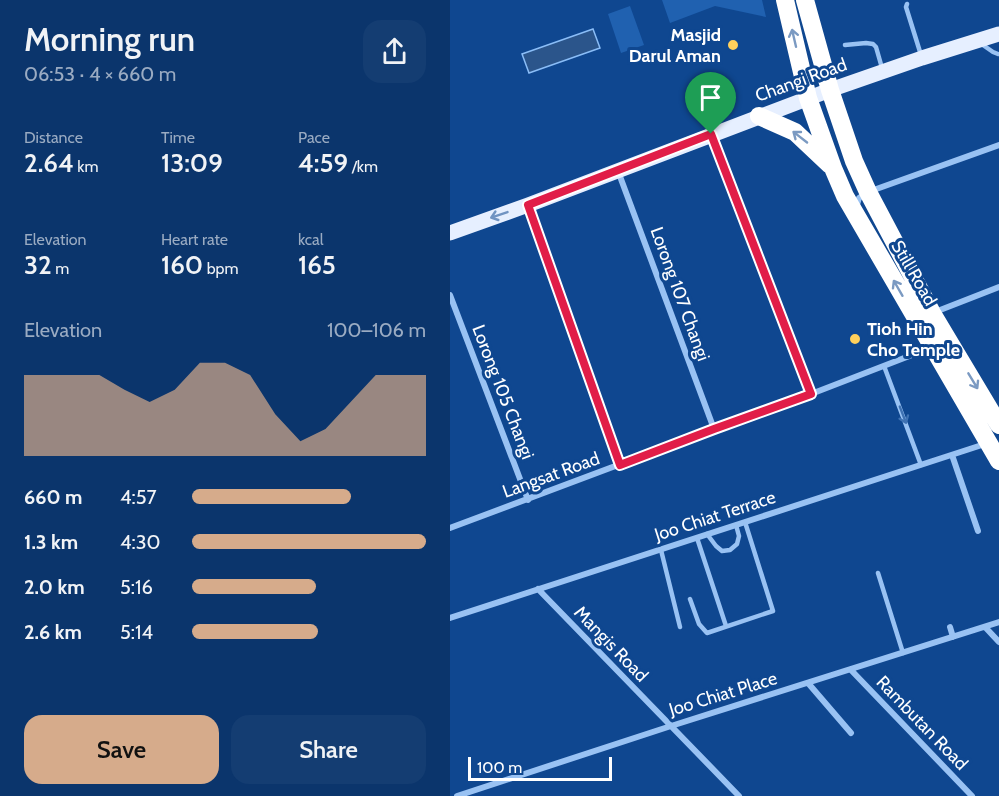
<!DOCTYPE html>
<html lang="en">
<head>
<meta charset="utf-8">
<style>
	body { margin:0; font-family:Cabin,sans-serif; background:#143d72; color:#f1f3f6; height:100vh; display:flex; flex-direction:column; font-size:22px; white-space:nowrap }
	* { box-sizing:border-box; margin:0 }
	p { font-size:20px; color:#9aabc2 }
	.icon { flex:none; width:33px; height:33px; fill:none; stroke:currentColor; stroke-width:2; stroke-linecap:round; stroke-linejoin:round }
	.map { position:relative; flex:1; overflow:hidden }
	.panel { display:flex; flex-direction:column; background:#0b356c; width:450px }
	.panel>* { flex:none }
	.scale { position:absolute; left:18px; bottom:15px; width:144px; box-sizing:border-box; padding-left:6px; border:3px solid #fff; border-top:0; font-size:16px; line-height:21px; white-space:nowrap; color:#fff; -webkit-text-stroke:4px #0f4790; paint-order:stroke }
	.pin { position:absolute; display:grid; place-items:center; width:51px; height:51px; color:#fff; margin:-62px -26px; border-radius:50% 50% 50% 0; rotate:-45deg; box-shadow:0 0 6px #0007 }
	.pin .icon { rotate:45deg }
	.round { display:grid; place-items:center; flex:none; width:63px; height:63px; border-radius:18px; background:#143d72 }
	.headline { display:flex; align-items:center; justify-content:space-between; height:102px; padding:0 24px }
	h1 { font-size:33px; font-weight:600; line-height:45px }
	.metrics { display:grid; grid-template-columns:repeat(3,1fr); gap:9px; height:102px; padding:6px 24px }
	.metrics div { display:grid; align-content:center }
	.metrics b { font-size:26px; font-weight:600 }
	.metrics small { font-size:16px; font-weight:400 }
	.metrics p { font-size:16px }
	.chart { height:168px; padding:12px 24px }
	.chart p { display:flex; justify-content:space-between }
	.chart svg { width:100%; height:108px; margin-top:6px; fill:#d6ab8b; opacity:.7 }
	.cta { display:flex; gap:12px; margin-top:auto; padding:12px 24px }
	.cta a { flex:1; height:69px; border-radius:18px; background:#d6ab8b; color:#111; font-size:24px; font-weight:600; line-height:69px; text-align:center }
	.cta a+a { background:#143d72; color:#f1f3f6 }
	ul { padding:0 24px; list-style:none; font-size:20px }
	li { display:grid; grid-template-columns:96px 72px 1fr; align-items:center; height:45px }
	li i { height:15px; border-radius:8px; background:#d6ab8b }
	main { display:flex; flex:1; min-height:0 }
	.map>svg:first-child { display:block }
	.green { fill:#2061b0 }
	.water { fill:#2b558b; stroke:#8abdf7; stroke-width:1.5 }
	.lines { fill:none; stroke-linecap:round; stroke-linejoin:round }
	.lane { stroke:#99c2f3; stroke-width:4.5 }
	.street { stroke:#99c2f3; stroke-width:6 }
	.primary { stroke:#e6efff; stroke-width:15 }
	.highway { stroke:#fff; stroke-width:18 }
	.oneway { stroke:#7b9ac2 }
	.oneway2 { stroke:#7093c2 }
	.oneway3 { stroke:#3f72b3 }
	.route-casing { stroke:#fff; stroke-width:12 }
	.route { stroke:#e11d48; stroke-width:8 }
	.poi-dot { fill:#ffd05c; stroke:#0f4790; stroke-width:2 }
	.labels { text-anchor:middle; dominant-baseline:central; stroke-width:6; stroke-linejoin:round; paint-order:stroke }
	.poi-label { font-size:18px; font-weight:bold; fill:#fff; stroke:#0f4790; text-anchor:end }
	.street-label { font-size:18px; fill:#fff; stroke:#0f4790 }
</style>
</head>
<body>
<main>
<section class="panel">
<div class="headline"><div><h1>Morning run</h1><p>06:53 · 4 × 660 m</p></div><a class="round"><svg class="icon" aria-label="share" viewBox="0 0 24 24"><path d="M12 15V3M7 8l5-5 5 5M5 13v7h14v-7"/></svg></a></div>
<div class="metrics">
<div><p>Distance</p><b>2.64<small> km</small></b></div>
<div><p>Time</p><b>13:09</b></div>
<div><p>Pace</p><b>4:59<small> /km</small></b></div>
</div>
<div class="metrics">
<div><p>Elevation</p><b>32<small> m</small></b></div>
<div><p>Heart rate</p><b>160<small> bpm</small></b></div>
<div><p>kcal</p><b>165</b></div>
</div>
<div class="chart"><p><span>Elevation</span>100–106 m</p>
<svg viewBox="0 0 160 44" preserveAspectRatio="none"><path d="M0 44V11L10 11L20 11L30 11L40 17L50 22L60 17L70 6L80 6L90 11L100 27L110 38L120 33L130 22L140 11L150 11L160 11V44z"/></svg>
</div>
<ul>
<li><b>660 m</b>4:57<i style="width:68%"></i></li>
<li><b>1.3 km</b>4:30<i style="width:100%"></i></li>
<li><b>2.0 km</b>5:16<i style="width:53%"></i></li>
<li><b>2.6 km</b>5:14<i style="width:54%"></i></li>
</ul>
<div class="cta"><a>Save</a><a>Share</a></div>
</section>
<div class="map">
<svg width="549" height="796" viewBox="0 0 549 796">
	<rect width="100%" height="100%" fill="#0f4790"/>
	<!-- green -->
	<path class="green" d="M212,0H312L316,17L265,6L220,23Z
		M180,6L194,45L171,53L158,14Z"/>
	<!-- water -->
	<path class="water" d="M143,29L150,48L79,73L72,54Z"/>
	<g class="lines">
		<!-- lane -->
		<path class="lane" d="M457,4L456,7L471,55
			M530,43L543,52L548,54
			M395,45L416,43L423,44L426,47L432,68
			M434,366L471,465
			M257,534L266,546L272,551L280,550L287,544L289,536L286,525
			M247,538L276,626
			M211,550L230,627
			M428,573L453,653
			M240,599L249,624L257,633L323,611L295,522"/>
		<!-- street -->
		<path class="street" d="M261,134L361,394
			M168,171L264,429
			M78,205L170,465
			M406,208L409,198L418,192L549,145
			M0,295L78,500
			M485,312L549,287
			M502,455L528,531
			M0,528L264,429L361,394L480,348
			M88,589L289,796
			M0,618L535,444
			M500,627L503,637
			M535,627L549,642
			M401,670L522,796
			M358,683L401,733
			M7,796L221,726L549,622"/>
		<!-- primary -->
		<path class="primary" d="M0,233L78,205L380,90L472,58L549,34"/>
		<!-- highway -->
		<path class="highway" d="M335,0L358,98L383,168L395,196L549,461
			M355,0L380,90L404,161L418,192L482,313L549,425
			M309,116L345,132L380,165"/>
	</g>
	<!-- one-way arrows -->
	<defs><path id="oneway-shaft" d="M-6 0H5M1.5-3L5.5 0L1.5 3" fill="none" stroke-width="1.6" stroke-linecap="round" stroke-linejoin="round" transform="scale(1.5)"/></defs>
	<g class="oneway">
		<use href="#oneway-shaft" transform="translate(344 38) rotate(-103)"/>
		<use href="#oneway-shaft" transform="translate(350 137) rotate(-142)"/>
		<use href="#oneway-shaft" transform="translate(448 288) rotate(-120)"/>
		<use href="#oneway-shaft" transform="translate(523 381) rotate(59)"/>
	</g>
	<use class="oneway2" href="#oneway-shaft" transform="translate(49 215) rotate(161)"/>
	<use class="oneway3" href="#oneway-shaft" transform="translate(453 415) rotate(69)"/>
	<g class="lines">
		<defs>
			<path id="route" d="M261,134L361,394L264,429L170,465L78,205Z"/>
		</defs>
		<!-- route casing -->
		<use href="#route" class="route-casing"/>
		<!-- route -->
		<use href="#route" class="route"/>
	</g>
	<!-- markers -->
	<g class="poi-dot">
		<circle cx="283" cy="45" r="6"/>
		<circle cx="405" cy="339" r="6"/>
	</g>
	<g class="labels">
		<!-- poi labels -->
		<g class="poi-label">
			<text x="271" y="35">Masjid<tspan x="271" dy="21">Darul Aman</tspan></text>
			<text x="417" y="329" text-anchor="start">Tioh Hin<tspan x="417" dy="21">Cho Temple</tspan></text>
		</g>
		<!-- street labels -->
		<g class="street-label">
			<text transform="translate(351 80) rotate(-20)">Changi Road</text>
			<text transform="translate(464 273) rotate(60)">Still Road</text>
			<text transform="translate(230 294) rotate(70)">Lorong 107 Changi</text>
			<text transform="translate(53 392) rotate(69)">Lorong 105 Changi</text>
			<text transform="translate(101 475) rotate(-20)">Langsat Road</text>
			<text transform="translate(265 516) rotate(-18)">Joo Chiat Terrace</text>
			<text transform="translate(161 644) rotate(46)">Mangis Road</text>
			<text transform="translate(273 694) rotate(-17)">Joo Chiat Place</text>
			<text transform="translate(472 723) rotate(46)">Rambutan Road</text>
		</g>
	</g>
</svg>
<div class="scale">100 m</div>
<div class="pin" style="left:261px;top:134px;background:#1e9e55"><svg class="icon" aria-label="arrive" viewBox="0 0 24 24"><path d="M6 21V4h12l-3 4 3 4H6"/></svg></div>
</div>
</main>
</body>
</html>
